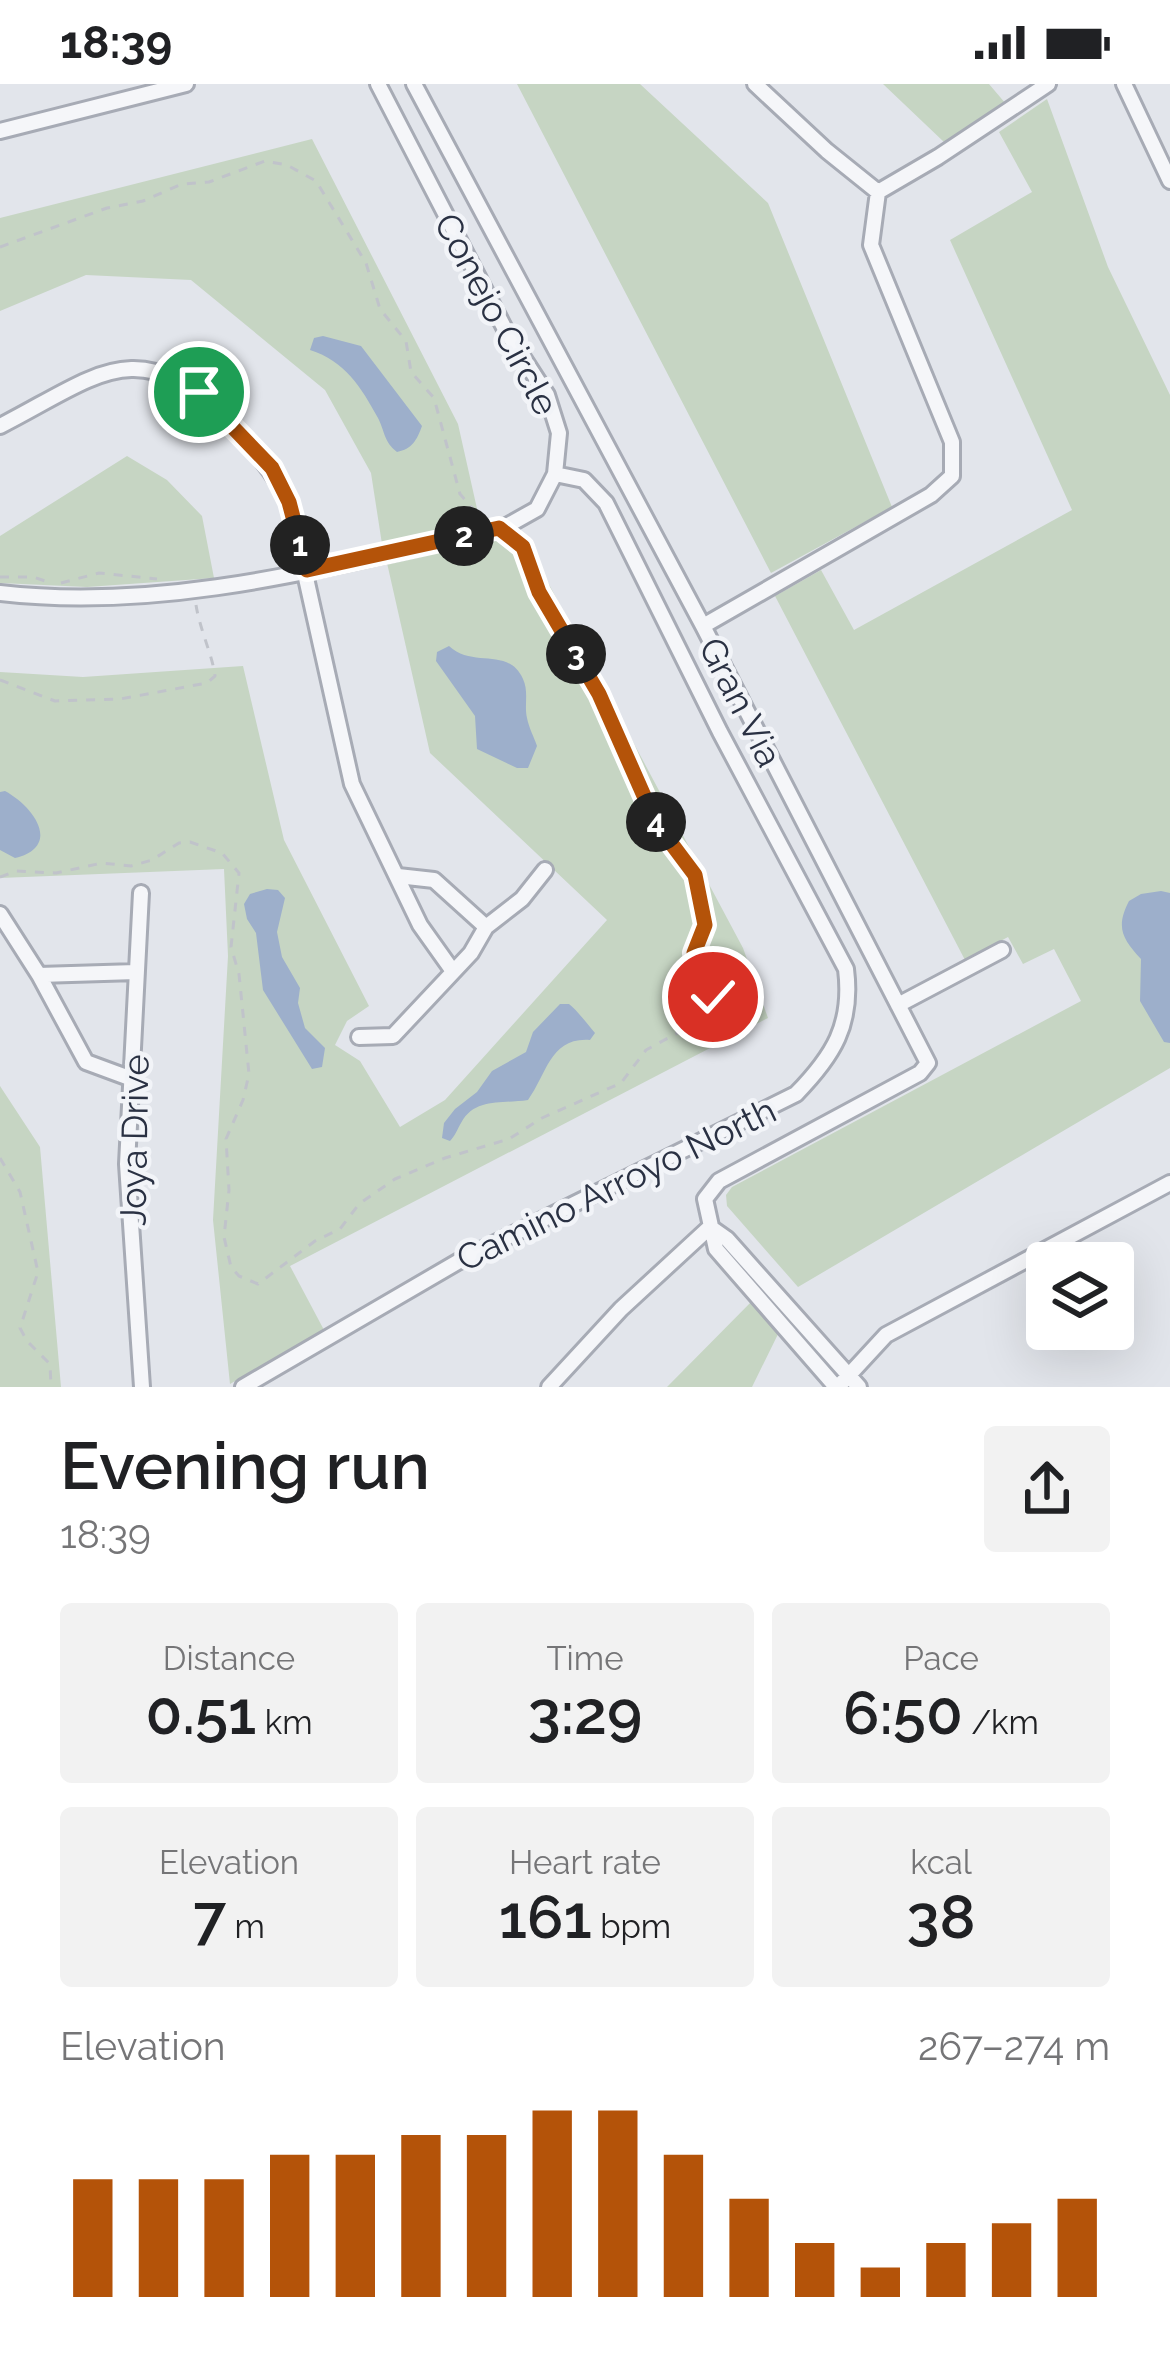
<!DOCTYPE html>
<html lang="en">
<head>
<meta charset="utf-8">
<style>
	body { margin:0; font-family:Raleway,sans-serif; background:#f2f2f2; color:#202124; height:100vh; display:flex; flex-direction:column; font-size:45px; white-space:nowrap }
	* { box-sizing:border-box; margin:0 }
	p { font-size:39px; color:#757577 }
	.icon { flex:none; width:66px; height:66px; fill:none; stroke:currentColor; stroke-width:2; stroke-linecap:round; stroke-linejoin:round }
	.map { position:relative; height:1303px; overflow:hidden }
	.panel { display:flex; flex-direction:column; background:#fff; flex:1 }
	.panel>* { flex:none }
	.fabs { position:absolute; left:1026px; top:1158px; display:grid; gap:24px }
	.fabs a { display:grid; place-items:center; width:108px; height:108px; border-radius:12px; background:#fff; box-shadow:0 12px 48px #0002; font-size:60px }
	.pin { position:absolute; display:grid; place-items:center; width:102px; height:102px; color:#fff; margin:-51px; border:6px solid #fff; border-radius:50%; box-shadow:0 3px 12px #0007 }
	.km { position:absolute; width:60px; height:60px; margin:-30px; border-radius:50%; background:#222; color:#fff; font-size:33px; line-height:60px; text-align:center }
	.round { display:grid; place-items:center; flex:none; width:126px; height:126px; border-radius:12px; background:#f2f2f2 }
	.overview { display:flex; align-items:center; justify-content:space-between; height:204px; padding:0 60px }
	h1 { font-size:66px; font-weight:600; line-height:90px }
	.stats { display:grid; grid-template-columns:repeat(3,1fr); gap:18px; height:204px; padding:12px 60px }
	.stats div { display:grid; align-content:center; border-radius:12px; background:#f2f2f2; text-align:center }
	.stats b { font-size:60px; font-weight:600 }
	.stats small { font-size:33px; font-weight:400 }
	.stats p { font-size:33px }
	.chart { height:336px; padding:24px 60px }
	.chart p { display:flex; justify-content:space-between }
	.chart svg { width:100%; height:216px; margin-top:12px; stroke:#b45309; stroke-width:6 }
	.status { display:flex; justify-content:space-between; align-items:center; height:84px; padding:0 60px; background:#fff; direction:ltr }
	.status svg { height:33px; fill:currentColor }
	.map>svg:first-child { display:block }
	.green { fill:#c6d5c3 }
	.water { fill:#9dafcb }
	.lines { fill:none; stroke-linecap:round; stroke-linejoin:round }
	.minor-casing { stroke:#a7abb5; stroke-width:20 }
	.path { stroke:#c0c3ca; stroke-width:3; stroke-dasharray:9 9; stroke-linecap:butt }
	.minor { stroke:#f5f6f9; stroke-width:14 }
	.route-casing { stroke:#fff; stroke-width:24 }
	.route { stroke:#b45309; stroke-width:15 }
	.labels { text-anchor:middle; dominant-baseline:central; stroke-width:9; stroke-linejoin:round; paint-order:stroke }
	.street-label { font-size:36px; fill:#2a3143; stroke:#f2f4f8 }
</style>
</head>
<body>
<div class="status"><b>18:39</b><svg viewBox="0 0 49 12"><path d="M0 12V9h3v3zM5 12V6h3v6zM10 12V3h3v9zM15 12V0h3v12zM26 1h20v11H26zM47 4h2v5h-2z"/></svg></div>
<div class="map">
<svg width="1170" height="1303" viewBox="0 0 1170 1303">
	<rect width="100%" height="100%" fill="#e2e5eb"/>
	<!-- green -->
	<path class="green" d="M517,0H640L768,119L892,423L771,489Z
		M883,0H989L1006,20L945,59Z
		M1047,15L1108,183L1170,311V984L798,1203L727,1122L726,1111L732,1103L1081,917L1054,865L1023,880L1008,853L965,876L775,512L821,486L854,546L1072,426L950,156L1032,108L999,48Z
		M312,55L458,340L480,438L382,460L371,389L325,306L191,196L86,191L0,227V134Z
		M127,372L167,396L202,432L214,494L87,503L0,499V452Z
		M520,446L743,864L768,934L290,1182L324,1246L230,1300L213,1136L228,872L224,785L0,794V588L83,593L243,582L284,756L369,922L347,937L335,961L360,977L400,1043L445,1016L607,836L430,669L387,479Z
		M0,1002L40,1063L61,1303H0Z
		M755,1214L782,1242L752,1303H667Z"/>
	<!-- water -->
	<path class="water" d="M323,252L361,262L422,342C417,356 412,365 397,368C384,358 385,348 378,334C361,303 345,277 310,266L314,254Z
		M449,562C474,585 508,562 523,595C529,608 524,621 527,634C529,644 534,653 537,662L528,684H517L477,665L475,632L436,577L437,568Z
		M5,707C33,722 63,762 15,774L0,766V708Z
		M267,805L278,806L285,814L277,848L282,873L300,904L298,919L305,944L325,964L322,983L312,985L263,906L256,849L247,835L244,820L250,810Z
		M1161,807L1170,809V959L1164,958L1140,917L1141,875C1123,855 1115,844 1129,817L1141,810Z
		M560,920H569C577,926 588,941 595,949L590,956C550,953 547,990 528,1016C503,1020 475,1013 461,1039C457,1046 455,1052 450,1057L442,1054L444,1039L455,1025L477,1008L492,987L526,968L533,948Z"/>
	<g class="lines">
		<defs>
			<path id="minor" d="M414,0L703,542L928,979L920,989L719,1097L705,1115L716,1165L836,1303
				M755,0L827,67L878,108
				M1124,0L1170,97
				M0,47L186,0
				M0,342C96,293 139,245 228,338C252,364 273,386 289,418L352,700L420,841L452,886
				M0,509C169,529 339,480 503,444L537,425L555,390L559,349L547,311L507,249L378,0
				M703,542L931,411L952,392V358L871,161L878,108L938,73L1048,0
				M398,792L434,796L486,843
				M141,809L127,1080L142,1303
				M0,830L39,891L86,978L132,995
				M39,891L136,888
				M898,921L1002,866
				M359,953L393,952L471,869L486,843L522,815L545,786
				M710,1143L727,1155L859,1303
				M243,1303L461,1176L796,1010C833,972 853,941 846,885L720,648L606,419L584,396L555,390
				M549,1303L621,1225L710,1143
				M838,1303L886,1251L1170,1099"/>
		</defs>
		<!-- minor casing -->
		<use href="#minor" class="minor-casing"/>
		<!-- path -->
		<path class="path" d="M0,163L107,124L143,117L182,100L209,98L265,77L287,81L316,97L366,179L380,225L406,257L411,288L434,314L460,410L484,437
			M0,493H33L51,499
			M61,499L99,489L157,495
			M0,596L55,617L120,615L207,599L215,592C213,573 200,546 196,521
			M0,793L16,787L56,789L102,779L131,782L152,776L179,759L190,758L222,769L239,789L231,863L239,890L249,990L243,1016L226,1055L229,1106L224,1153L231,1183L239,1192L258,1200L315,1157L340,1145L359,1120L395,1095L445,1074L509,1055L542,1034L621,999L646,966L716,928C716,911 701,901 696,885C691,869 700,862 704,849C708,834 699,806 695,791L656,739L599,610L539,508L530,478L513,453
			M0,1074L20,1108L38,1188L20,1244L27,1257L50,1280L51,1303"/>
		<!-- minor -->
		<use href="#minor" class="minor"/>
	</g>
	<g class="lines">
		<defs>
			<path id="route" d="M199,308L272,384L289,418L307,486L499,444L523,463L539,508L599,610L656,739L695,791L705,841L694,869L695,884L713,913"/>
		</defs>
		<!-- route casing -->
		<use href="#route" class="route-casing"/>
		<!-- route -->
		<use href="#route" class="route"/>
	</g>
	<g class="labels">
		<!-- street labels -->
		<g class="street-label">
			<text transform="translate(497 230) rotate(62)">Conejo Circle</text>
			<text transform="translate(741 618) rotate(63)">Gran Via</text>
			<text transform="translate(134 1056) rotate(-89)">Joya Drive</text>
			<text transform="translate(616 1100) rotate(-26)">Camino Arroyo North</text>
		</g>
	</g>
</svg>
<div class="fabs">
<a><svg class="icon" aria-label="layers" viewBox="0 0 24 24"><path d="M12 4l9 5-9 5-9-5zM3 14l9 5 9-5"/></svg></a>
</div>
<div class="pin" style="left:199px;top:308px;background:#1e9e55"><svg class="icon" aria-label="arrive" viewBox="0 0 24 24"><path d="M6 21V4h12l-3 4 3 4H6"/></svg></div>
<div class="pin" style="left:713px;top:913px;background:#d93025"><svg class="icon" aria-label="check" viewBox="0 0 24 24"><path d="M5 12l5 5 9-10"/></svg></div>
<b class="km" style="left:300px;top:461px">1</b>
<b class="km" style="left:464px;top:452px">2</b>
<b class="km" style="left:576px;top:570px">3</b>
<b class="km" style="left:656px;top:738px">4</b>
</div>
<section class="panel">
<div class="overview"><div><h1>Evening run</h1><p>18:39</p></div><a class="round"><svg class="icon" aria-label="share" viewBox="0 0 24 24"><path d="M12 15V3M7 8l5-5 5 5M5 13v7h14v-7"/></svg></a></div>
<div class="stats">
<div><p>Distance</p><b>0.51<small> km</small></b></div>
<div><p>Time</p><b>3:29</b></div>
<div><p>Pace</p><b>6:50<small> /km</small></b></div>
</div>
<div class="stats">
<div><p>Elevation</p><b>7<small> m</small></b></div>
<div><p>Heart rate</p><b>161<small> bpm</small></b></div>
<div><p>kcal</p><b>38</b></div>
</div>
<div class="chart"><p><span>Elevation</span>267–274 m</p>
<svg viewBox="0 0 160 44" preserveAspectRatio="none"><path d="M5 44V20M15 44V20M25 44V20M35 44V15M45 44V15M55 44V11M65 44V11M75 44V6M85 44V6M95 44V15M105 44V24M115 44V33M125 44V38M135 44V33M145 44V29M155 44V24"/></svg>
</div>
</section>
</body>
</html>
